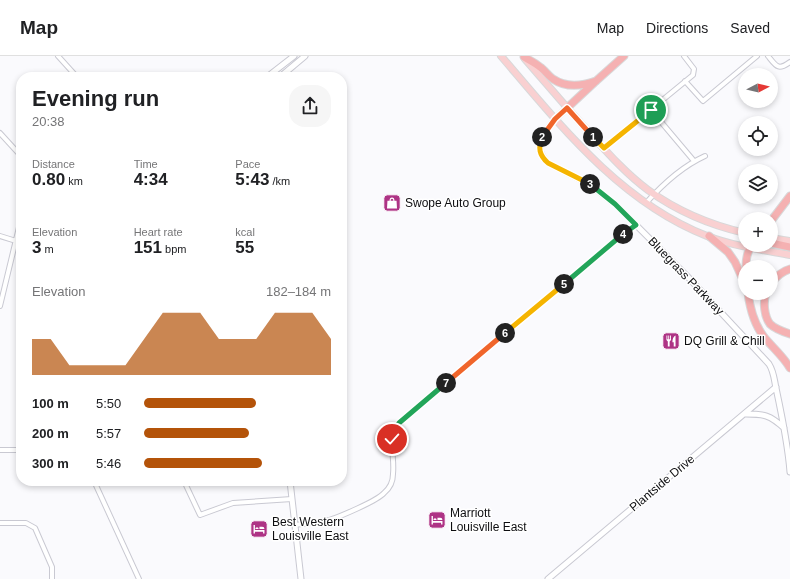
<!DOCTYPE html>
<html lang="en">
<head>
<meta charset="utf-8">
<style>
	body { margin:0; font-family:Helvetica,sans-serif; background:#f6f6f6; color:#202124; height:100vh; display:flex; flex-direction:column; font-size:15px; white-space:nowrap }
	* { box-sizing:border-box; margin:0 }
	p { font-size:13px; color:#757577 }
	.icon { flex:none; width:22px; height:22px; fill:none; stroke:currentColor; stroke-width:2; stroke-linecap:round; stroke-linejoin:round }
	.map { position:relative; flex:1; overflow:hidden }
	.drawer { position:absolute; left:16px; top:16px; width:331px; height:414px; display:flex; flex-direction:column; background:#fff; border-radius:16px; box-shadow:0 2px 6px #0003 }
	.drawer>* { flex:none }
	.needle { width:26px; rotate:83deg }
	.buttons { position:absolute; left:738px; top:12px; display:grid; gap:8px }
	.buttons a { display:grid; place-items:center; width:40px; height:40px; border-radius:50%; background:#fff; box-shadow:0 2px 6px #0003; font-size:20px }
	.pin { position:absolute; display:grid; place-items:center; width:34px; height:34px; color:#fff; margin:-17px; border:2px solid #fff; border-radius:50%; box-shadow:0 1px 4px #0007 }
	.km { position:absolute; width:20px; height:20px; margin:-10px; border-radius:50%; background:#222; color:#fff; font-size:11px; line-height:20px; text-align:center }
	.round { display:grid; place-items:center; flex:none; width:42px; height:42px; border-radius:16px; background:#f6f6f6 }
	.overview { display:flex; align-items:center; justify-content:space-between; height:68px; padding:0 16px }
	h1 { font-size:22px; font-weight:700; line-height:30px }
	.figures { display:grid; grid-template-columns:repeat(3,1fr); gap:6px; height:68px; padding:4px 16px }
	.figures div { display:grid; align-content:center }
	.figures b { font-size:17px; font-weight:700 }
	.figures small { font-size:11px; font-weight:400 }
	.figures p { font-size:11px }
	.chart { height:112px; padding:8px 16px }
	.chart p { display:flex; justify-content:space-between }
	.chart svg { width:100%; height:72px; margin-top:4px; fill:#b45309; opacity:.7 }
	ul { padding:0 16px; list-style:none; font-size:13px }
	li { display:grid; grid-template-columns:64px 48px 1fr; align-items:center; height:30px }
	li i { height:10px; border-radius:5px; background:#b45309 }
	header { display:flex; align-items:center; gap:24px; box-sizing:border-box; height:56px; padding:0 20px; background:#fff; border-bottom:1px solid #e0e0e0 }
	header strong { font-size:19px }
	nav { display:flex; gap:22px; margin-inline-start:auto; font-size:14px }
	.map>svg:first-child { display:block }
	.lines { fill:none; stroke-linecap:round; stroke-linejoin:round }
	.minor-casing { stroke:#c9c9d2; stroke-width:6 }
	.tertiary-casing { stroke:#c9c9d2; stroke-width:7 }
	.primary-casing { stroke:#d8d8d9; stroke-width:8 }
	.motorway-casing { stroke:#d8d8d9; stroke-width:9 }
	.minor { stroke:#fff; stroke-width:4 }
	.tertiary { stroke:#fff; stroke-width:5 }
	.primary { stroke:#f9d0d1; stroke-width:6 }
	.motorway { stroke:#f5b1b2; stroke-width:7 }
	.split-1-casing { stroke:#fff; stroke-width:8 }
	.split-2-casing { stroke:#fff; stroke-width:8 }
	.split-3-casing { stroke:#fff; stroke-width:8 }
	.split-4-casing { stroke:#fff; stroke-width:8 }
	.split-5-casing { stroke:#fff; stroke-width:8 }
	.split-6-casing { stroke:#fff; stroke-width:8 }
	.split-7-casing { stroke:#fff; stroke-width:8 }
	.split-8-casing { stroke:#fff; stroke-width:8 }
	.split-1 { stroke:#f5b400; stroke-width:5 }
	.split-2 { stroke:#f0652b; stroke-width:5 }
	.split-3 { stroke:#f5b400; stroke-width:5 }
	.split-4 { stroke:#22a559; stroke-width:5 }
	.split-5 { stroke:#22a559; stroke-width:5 }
	.split-6 { stroke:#f5b400; stroke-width:5 }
	.split-7 { stroke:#f0652b; stroke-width:5 }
	.split-8 { stroke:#22a559; stroke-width:5 }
	.labels { text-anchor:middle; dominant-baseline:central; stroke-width:3; stroke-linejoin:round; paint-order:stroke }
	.poi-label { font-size:12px; fill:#0d0d10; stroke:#fff; text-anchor:start }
	.street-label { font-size:12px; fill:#0d0d10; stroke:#fff }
</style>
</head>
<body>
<header>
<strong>Map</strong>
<nav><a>Map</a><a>Directions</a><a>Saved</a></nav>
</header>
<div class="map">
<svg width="790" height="523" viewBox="0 0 790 523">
	<rect width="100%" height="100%" fill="#fafafd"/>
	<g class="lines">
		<defs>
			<path id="minor" d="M58,0L77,21
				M768,0C776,10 778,15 790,6
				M685,25L703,45L757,0
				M651,54L694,105
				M0,77L21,100
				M604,92L693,19L694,13L684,0
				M646,147C662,129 683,110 705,100
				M0,180L16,185
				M0,250L21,163
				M0,394H21
				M94,425L139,523
				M184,425L200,459L233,447L292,443
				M0,467H26L35,472L52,511V523
				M295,469C306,467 318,467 329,464C339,461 377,445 384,437C390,432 393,425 393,418C395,400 387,384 399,367L623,178L636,169"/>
			<path id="tertiary" d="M267,21L294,0
				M280,21L305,0
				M555,63C544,78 531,90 548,107L589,128L615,148L687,220L769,308C774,316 774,323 776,332C782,360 788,388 790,416
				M746,358C764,358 770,359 784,372
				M290,425L301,523
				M548,523L776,331"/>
			<path id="primary" d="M501,0C560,69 620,146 707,180C733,190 763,194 790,199
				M525,3C546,27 566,51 587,74C606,95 625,117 648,134C677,155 710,169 745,177
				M555,63L567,52
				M771,182L790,185"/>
			<path id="motorway" d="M524,1C529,4 535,7 540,11C545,14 548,20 553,23C566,32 582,30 596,25
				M567,52L596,25L624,0
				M771,165L790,140
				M709,180L728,196L735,206L745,228
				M771,187L790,191
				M746,211C746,204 747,194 753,189
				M771,227C776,221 782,215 790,213
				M748,237C750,253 754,268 764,281C772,291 783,300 790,312
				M766,237C763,246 764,260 770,268C775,273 784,276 790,278"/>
		</defs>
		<!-- minor casing -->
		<use href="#minor" class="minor-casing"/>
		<!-- tertiary casing -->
		<use href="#tertiary" class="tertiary-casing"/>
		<!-- primary casing -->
		<use href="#primary" class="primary-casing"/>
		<!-- motorway casing -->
		<use href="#motorway" class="motorway-casing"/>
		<!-- minor -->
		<use href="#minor" class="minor"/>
		<!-- tertiary -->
		<use href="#tertiary" class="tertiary"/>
		<!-- primary -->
		<use href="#primary" class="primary"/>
		<!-- motorway -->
		<use href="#motorway" class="motorway"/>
	</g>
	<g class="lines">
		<defs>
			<path id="split-1" d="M593,81L604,92L651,54"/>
			<path id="split-2" d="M542,81L555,63L567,52L593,81"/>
			<path id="split-3" d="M542,81C538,92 539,99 548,107L590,128"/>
			<path id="split-4" d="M590,128L615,148L636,169L623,178"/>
			<path id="split-5" d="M564,228L623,178"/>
			<path id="split-6" d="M505,277L564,228"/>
			<path id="split-7" d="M446,327L505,277"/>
			<path id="split-8" d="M392,383L395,372L399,367L446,327"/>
		</defs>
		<!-- split-1 casing -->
		<use href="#split-1" class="split-1-casing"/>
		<!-- split-2 casing -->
		<use href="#split-2" class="split-2-casing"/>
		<!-- split-3 casing -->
		<use href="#split-3" class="split-3-casing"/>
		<!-- split-4 casing -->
		<use href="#split-4" class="split-4-casing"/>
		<!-- split-5 casing -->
		<use href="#split-5" class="split-5-casing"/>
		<!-- split-6 casing -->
		<use href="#split-6" class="split-6-casing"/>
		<!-- split-7 casing -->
		<use href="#split-7" class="split-7-casing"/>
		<!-- split-8 casing -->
		<use href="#split-8" class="split-8-casing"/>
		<!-- split-1 -->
		<use href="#split-1" class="split-1"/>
		<!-- split-2 -->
		<use href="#split-2" class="split-2"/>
		<!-- split-3 -->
		<use href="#split-3" class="split-3"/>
		<!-- split-4 -->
		<use href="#split-4" class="split-4"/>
		<!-- split-5 -->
		<use href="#split-5" class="split-5"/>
		<!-- split-6 -->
		<use href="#split-6" class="split-6"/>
		<!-- split-7 -->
		<use href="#split-7" class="split-7"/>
		<!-- split-8 -->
		<use href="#split-8" class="split-8"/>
	</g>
	<!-- icons -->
	<defs>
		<symbol id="shop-square" viewBox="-11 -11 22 22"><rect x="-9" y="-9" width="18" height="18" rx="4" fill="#ae3385" stroke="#fff"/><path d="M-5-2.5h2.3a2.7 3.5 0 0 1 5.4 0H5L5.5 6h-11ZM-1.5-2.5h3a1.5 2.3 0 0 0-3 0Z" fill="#fff"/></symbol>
		<symbol id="restaurant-square" viewBox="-11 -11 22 22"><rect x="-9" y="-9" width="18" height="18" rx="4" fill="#ae3385" stroke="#fff"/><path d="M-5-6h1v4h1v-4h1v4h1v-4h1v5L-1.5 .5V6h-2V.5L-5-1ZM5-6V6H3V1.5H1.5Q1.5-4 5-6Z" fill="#fff"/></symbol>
		<symbol id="hotel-square" viewBox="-11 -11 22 22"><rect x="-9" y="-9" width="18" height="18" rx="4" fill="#ae3385" stroke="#fff"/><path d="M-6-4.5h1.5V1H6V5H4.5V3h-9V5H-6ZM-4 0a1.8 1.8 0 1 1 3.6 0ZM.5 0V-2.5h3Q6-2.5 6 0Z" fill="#fff"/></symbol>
	</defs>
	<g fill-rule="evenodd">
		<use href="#shop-square" x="382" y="137" width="20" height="20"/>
		<use href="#restaurant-square" x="661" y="275" width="20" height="20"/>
		<use href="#hotel-square" x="427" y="454" width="20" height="20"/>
		<use href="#hotel-square" x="249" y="463" width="20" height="20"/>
	</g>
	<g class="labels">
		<!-- poi labels -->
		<g class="poi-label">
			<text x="405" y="147">Swope Auto Group</text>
			<text x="684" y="285">DQ Grill &amp; Chill</text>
			<text x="450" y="457">Marriott<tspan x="450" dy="14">Louisville East</tspan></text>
			<text x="272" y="466">Best Western<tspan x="272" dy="14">Louisville East</tspan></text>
		</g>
		<!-- street labels -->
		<g class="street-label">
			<text transform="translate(686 220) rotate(46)">Bluegrass Parkway</text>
			<text transform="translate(662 427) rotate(-40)">Plantside Drive</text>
		</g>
	</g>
</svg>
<div class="buttons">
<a><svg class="needle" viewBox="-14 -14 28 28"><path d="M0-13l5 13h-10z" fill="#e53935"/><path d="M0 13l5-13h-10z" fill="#757577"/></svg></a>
<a><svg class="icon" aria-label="locate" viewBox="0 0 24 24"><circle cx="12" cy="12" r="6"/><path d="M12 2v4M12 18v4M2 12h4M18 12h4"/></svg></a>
<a><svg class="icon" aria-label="layers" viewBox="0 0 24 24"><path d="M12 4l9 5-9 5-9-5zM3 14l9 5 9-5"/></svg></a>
<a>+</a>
<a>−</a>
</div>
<div class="pin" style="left:651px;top:54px;background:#1e9e55"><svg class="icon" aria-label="arrive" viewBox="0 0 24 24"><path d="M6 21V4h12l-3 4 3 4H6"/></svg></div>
<div class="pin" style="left:392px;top:383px;background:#d93025"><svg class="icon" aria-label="check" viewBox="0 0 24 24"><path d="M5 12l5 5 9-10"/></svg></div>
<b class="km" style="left:593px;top:81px">1</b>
<b class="km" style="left:542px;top:81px">2</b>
<b class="km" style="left:590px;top:128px">3</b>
<b class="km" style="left:623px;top:178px">4</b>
<b class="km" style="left:564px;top:228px">5</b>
<b class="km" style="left:505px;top:277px">6</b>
<b class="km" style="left:446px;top:327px">7</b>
<section class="drawer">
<div class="overview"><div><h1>Evening run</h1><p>20:38</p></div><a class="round"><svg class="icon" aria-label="share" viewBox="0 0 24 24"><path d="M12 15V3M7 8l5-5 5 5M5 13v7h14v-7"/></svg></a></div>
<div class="figures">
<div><p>Distance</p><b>0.80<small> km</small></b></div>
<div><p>Time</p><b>4:34</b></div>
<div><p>Pace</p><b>5:43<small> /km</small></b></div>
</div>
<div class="figures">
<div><p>Elevation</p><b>3<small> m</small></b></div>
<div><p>Heart rate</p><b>151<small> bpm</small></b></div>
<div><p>kcal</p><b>55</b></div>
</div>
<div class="chart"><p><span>Elevation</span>182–184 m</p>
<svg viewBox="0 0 160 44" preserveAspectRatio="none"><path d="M0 44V22L10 22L20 38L30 38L40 38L50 38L60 22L70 6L80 6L90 6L100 22L110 22L120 22L130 6L140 6L150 6L160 22V44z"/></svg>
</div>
<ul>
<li><b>100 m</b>5:50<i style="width:60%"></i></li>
<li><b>200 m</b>5:57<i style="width:56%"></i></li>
<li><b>300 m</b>5:46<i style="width:63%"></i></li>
</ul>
</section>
</div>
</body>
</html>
